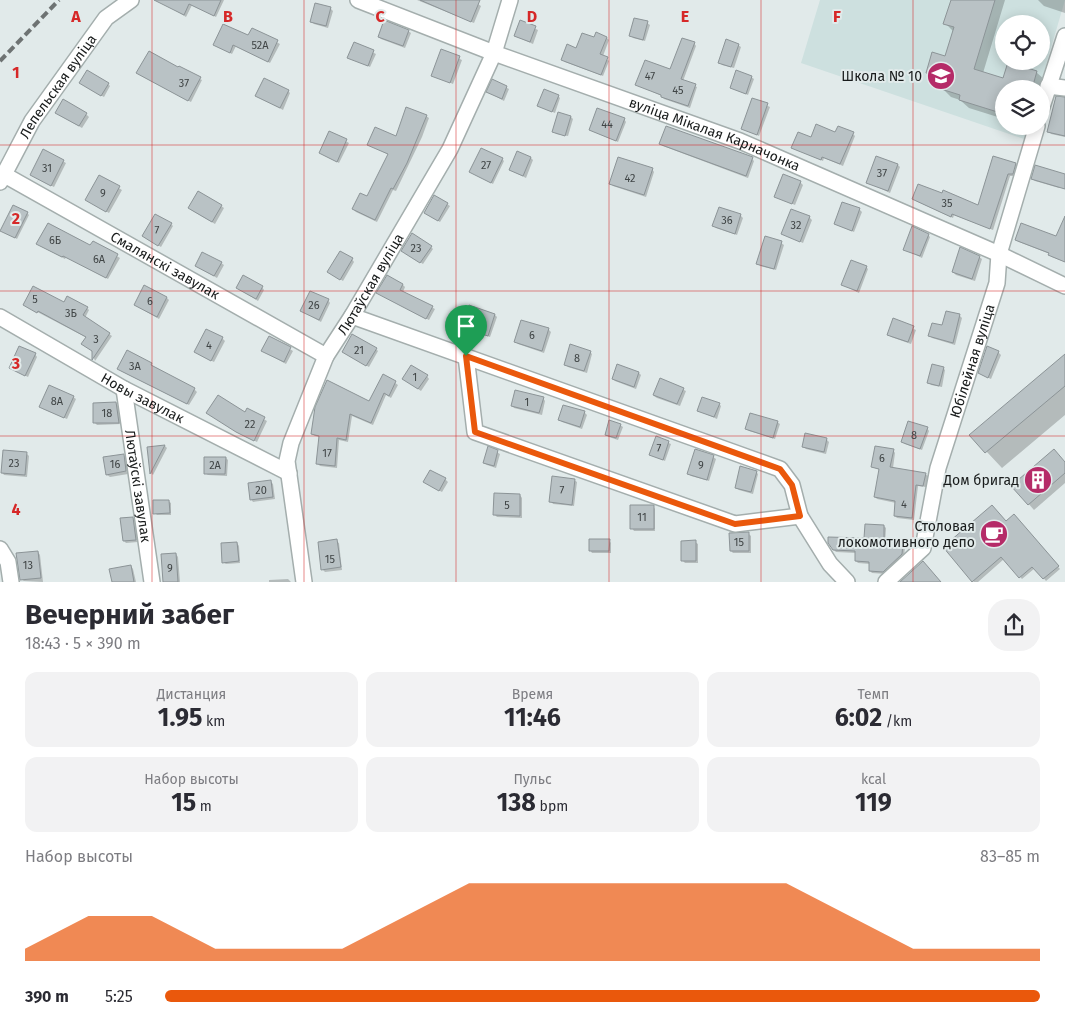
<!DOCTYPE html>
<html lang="ru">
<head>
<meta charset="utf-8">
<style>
	body { margin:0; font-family:"Fira Sans",sans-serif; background:#f2f2f3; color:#2b2b33; height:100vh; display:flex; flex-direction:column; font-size:19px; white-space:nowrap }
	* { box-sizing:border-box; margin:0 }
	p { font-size:16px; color:#7c7c81 }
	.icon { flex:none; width:28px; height:28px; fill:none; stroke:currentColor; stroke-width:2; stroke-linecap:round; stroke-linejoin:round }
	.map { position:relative; height:582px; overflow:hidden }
	.details { display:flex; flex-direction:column; background:#fff; flex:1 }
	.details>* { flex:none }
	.controls { position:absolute; left:995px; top:15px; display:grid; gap:10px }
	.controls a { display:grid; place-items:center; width:55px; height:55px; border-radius:50%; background:#fff; box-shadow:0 2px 12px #0003; font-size:25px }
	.pin { position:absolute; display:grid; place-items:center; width:42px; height:42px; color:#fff; margin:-51px -21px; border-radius:50% 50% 50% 0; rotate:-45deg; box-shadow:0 0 5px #0007 }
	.pin .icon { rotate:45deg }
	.round { display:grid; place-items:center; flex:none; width:52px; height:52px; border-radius:20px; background:#f2f2f3 }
	.headline { display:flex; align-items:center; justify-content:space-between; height:85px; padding:0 25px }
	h1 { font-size:28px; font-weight:700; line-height:38px }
	.metrics { display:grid; grid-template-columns:repeat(3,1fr); gap:8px; height:85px; padding:5px 25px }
	.metrics div { display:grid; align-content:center; border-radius:12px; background:#f2f2f3; text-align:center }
	.metrics b { font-size:25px; font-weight:700 }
	.metrics small { font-size:14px; font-weight:400 }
	.metrics p { font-size:14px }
	.chart { height:140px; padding:10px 25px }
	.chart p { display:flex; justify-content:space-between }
	.chart svg { width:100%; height:90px; margin-top:5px; fill:#ea580c; opacity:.7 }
	ul { padding:0 25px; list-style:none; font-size:16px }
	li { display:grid; grid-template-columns:80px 60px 1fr; align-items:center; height:38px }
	li i { height:12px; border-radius:6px; background:#ea580c }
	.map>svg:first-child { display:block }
	.built { fill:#cde0df; fill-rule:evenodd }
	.shadow { fill:#0003 }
	.building { fill:#b9c2c5; stroke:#8c9497 }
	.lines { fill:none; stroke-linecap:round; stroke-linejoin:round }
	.minor-casing { stroke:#a4aead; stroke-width:18 }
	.minor { stroke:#fff; stroke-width:15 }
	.rail { stroke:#6e7373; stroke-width:4; stroke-dasharray:8 4; stroke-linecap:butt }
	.route-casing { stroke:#fff; stroke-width:10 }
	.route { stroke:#ea580c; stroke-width:6 }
	.grid { fill:none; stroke:#d62828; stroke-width:1; stroke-opacity:0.55 }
	.labels { text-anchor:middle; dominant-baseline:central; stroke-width:4; stroke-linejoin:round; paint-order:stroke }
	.number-label { font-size:11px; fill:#404546 }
	.poi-label { font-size:14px; fill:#181b1b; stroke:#e1eaea; text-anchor:end }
	.street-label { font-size:14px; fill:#181b1b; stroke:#e1eaea }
	.grid-label { font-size:16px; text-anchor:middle; font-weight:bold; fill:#d62828; stroke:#e1eaea; stroke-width:4; stroke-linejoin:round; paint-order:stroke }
</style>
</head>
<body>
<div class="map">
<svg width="1065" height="582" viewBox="0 0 1065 582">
	<rect width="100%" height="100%" fill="#e1eaea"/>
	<!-- built -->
	<path class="built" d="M820,0H1065L1039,89H1004V126H1028L1024,139L801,63ZM1004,24H1041V61H1004Z"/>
	<!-- shadow -->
	<path class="shadow" d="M171,0H224L216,17L192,5L186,17L168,6Z
		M417,0H472L481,6L474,23Z
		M952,0H1005L983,73L1004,79L1036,72L1045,80L1041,89H1004V119L969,108L960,100L951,97L942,88L944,84L935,81L927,73L946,58L954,32L945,23Z
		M1038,0H1065V13L1044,6Z
		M330,8L333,11L328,28L314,24L311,21Z
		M521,22L538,30L533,44L515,36Z
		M647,23L650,25L645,41L633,38L631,35Z
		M253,29L280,44L270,63L236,46L232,54L214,45L249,37Z
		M408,31L411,33L405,48L381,39L379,37Z
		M607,38L609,40L603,56L609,61L603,76L565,62L563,60L594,39Z
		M354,43L376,54L370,67L349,57Z
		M694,43L696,46L683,81L697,87L690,108L664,99L662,96L637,85L671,71Z
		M738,45L741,47L734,68L722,65L720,62Z
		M442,51L462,60L453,84L433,75Z
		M179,69L202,80L191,102L140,75Z
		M751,77L754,79L748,95L731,88Z
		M493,81L509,89L504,101L488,92Z
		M108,84L110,86L104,97L83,85Z
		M288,91L290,93L283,110L257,96Z
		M558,96L560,98L555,113L539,106Z
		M1065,98V137L1051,134L1049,131Z
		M753,99L770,107L759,136L742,128Z
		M86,114L89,117L82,128L59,115Z
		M426,116L429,118L422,137L396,191L393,190L377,222L356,212L353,209L368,198L389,155L368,144L397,138Z
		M571,117L573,119L568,136L556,134L554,131Z
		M624,119L626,122L618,142L590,130Z
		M330,132L349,143L339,163L320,153Z
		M836,133L853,134L855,136L843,166L824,158L823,161L793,148L812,139Z
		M660,144L752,159L754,161L748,178L663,146Z
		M44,151L66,163L54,187L31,175Z
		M531,158L533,160L526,178L510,170Z
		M502,159L504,161L493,184L471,172Z
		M1016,164L1018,166L1015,176H1010L993,230L954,215L953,218L916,201L979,207Z
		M898,165L900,167L890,193L867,182Z
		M652,169L654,172L646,197L613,186L611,184Z
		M100,177L122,190L109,213L87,200Z
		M1063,177L1059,188L1035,181L1032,179Z
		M800,182L803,185L795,205L775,196Z
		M435,196L450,206L440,222L428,215Z
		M221,206L224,208L215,224L191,210Z
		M859,209L862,212L854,232L835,224Z
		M27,213L29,215L17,239L1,230Z
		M740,215L743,218L737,235L716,228L714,226Z
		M809,217L812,220L803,243L783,234Z
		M1065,219V262L1052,257L1050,254L1019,242L1016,240L1057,238Z
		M171,224L173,226L161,247L146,238Z
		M928,235L930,237L922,258L904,249Z
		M93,242L120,258L108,279L66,257L65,259L40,246L91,247Z
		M781,243L784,245L776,270L760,266L758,263Z
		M431,247L433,249L423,264L405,253Z
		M979,257L982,259L975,281L956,275L953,272Z
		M352,259L354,262L343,281L329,272Z
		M221,263L224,265L217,278L196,266Z
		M866,267L868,269L859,293L843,285Z
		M387,277L403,285L405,287L403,292L435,309L429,320L378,293Z
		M262,287L264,290L258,301L237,288Z
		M167,298L169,300L159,319L135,305Z
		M328,300L330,303L321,322L302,311Z
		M64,303L87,308L89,310L85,318L112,336L95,361L87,338L24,305Z
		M947,312L960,316L962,318L955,345L932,338L930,336L943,327Z
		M495,315L497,317L490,337L465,329L463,327Z
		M894,320L916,330L911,344L891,337L888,334Z
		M548,329L551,332L544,353L518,344L516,342Z
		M270,337L293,351L286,364L263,351Z
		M222,338L225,341L214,362L198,354Z
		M376,349L378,351L369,367L343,352Z
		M127,352L194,389L197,392L189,405L121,371Z
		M590,352L592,354L587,373L568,367L565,364Z
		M998,352L1001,355L991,379L982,375L979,373Z
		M35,354L37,357L28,377L10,368Z
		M1065,362V415L1002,468L971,435Z
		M943,368L945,370L942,387L931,385L929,382Z
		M639,373L641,375L636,389L615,381L613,379Z
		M384,375L398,385L391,398L386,395L373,425L352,416L348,442L339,440L337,468L320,466L318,464L320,437L315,436L312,434L370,402Z
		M427,376L429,379L421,391L406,381Z
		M661,380L686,391L680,406L657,398L654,396Z
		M73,397L76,399L67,419L43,409Z
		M543,398L545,401L542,415L514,408L512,405Z
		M116,403L118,406L121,424L97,425L95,423Z
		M719,404L721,406L717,419L699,411Z
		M247,410L267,421L257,442L240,434L210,415L245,414Z
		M584,412L587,415L582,429L562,422L560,420Z
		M777,422L780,424L775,439L749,431L746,429Z
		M620,425L623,427L618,440L609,437L606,435Z
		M927,428L929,431L922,450L905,444L902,442Z
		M656,438L671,444L665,461L651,455Z
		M826,439L829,442L826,454L806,449L803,446Z
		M165,446L167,448L153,475L151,473L148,448Z
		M489,448L500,454L496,468L487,465L484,463Z
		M893,450L895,453L893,468L925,474L928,476L926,487L918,486L914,520L897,518L895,516L896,503L877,499L875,497L880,470L872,467Z
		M27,454L29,456L27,477L4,475L2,472Z
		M123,455L126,457L128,474L110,477L107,475Z
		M713,457L716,459L709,481L691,476L689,474Z
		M226,458L228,460L227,476L208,475L205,473Z
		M1065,463V483L1034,510L1013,486Z
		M756,472L758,474L753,494L739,490L736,488Z
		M445,479L448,482L442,492L427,484Z
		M574,480L577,482L574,506L553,504L551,501Z
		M271,482L273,484L275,499L253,502L251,499Z
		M520,495L522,498V518L497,517L495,515Z
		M168,501L171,503V515H157L155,513Z
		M653,506L655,509V531H634L632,528Z
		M1013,516L1060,569L1046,581L1035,568L1022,579L1004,559L978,582H974L945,547L1006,523Z
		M133,518L135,520L138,542L126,543L124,541Z
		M884,526L886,528L885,544L902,545L905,547L904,557L886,574L872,573L870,571V564L858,563L856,561V553L836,552L834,550L865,539Z
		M748,533L751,536V553H733L731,551Z
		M609,540L611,543V553H592L590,550Z
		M336,541L339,543L342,570L325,572L323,570Z
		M695,542L698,544V563H685L683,561Z
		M237,543L239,546L240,563L226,564L223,562Z
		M38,552L40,555L43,582L24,581L21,579Z
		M176,554L178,557L180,582H164Z
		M131,566L133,569L136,582H113Z
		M288,579L291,582H269V580Z"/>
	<!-- building -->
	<path class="building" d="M154,0H221L214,16L189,4L184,15Z
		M420,0H480L471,22Z
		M951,0H995L974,69L1003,78L1008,62L1037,71L1032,89H1004V114L959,100L960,95L941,89L944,79L926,73L932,52L945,56L954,27L943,24Z
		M315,3L331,7L326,26L310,22Z
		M634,18L648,21L643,40L629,36Z
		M384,20L409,30L403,46L378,37Z
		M520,20L536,26L530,42L514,36Z
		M223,24L248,35L252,28L278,40L268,62L233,45L230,53L213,45Z
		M596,32L607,37L600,54L608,57L601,75L561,60L567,44L576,48L582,33L594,37Z
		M682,38L695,42L681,79L696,84L688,106L661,97V95L635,85L645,60L670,69Z
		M726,39L739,44L731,67L718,63Z
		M354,42L374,50L368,66L347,58Z
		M441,49L460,56L450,83L431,76Z
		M149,51L178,67L179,66L201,77L188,101L136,73Z
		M87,70L109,83L101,96L79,83Z
		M736,70L752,76L746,94L730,88Z
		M264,78L289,90L280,108L255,96Z
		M492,79L507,86L502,99L486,92Z
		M544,89L559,95L552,112L537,106Z
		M1056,96L1065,97V136L1047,132Z
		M752,98L768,103L757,135L741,129Z
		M63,99L87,113L79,126L55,113Z
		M406,107L427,115L407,163L393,189L391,188L375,220L352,209L360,193L367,196L388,154L367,145L375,127L396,136Z
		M597,108L625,118L616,141L589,130Z
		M558,112L571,116L565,136L552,132Z
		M816,124L835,132L838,126L854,132L840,164L822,157L821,160L791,148L798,132L811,137Z
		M666,126L753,157L746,176L659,144Z
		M329,131L347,139L337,162L319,153Z
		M481,148L503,158L491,183L469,172Z
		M43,149L64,160L51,186L30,175Z
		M517,151L531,157L523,176L509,170Z
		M876,156L898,164L888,191L866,183Z
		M993,156L1016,163L1013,174H1008L990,229L952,214L951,217L912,199L918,184L942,193L943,190L978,205Z
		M618,157L653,168L644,195L609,184Z
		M1035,165L1065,174V189L1031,179Z
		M783,174L801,181L792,204L774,197Z
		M99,175L120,186L106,212L85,200Z
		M198,191L222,205L212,222L188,208Z
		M434,195L448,203L438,221L424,213Z
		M842,202L860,208L852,231L834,224Z
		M13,205L28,212L15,238L0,231Z
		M719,207L741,214L735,234L712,226Z
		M791,209L810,216L800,242L781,234Z
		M155,214L172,223L158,246L142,236Z
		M1065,216V262L1048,255L1049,253L1015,240L1021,223L1056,236Z
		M48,223L90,245L93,241L118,254L106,278L63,256L62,257L36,244Z
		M912,226L929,234L920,256L903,250Z
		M412,233L432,246L420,263L401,251Z
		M765,236L782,241L774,269L756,264Z
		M960,247L980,256L972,279L952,272Z
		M340,251L353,258L340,280L327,272Z
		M202,252L222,262L214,276L195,266Z
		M851,260L867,266L857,291L841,285Z
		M243,275L263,286L256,299L236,288Z
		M387,275L403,284L400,290L433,306L426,319L376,293Z
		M144,285L167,297L157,317L134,305Z
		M33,286L64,302L67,296L88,307L83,315L110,333L92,360V351L81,344L86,337L38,311L37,313L23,305Z
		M310,291L329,299L319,320L300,311Z
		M469,305L495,314L488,336L461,327Z
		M946,311L960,314L953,343L928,336L932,323L942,325Z
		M893,318L914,326L908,342L887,335Z
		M521,320L549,328L542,351L514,342Z
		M206,329L223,337L211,361L194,352Z
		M352,334L377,348L366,366L342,352Z
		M269,336L291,347L284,362L261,351Z
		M570,344L591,351L584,371L564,365Z
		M19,346L36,353L25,376L9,368Z
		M987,346L999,351L988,378L978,373Z
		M127,350L152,363L151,365L195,388L187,404L117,369Z
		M1065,354V386L985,453L969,435Z
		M617,364L639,372L634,387L612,379Z
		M932,364L944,367L939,386L927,383Z
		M411,365L428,375L418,389L402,379Z
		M383,374L396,381L389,396L384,393L371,423L350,414L346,440L337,438L335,466L316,464L319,436L311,434L315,407L327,380L369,401Z
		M660,378L684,388L677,404L653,395Z
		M49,385L74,396L64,418L39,407Z
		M515,390L544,397L539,413L511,406Z
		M218,395L245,412L247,408L265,417L254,441L236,432L206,413Z
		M702,397L720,403L714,417L697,411Z
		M116,402L119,423H93V403Z
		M563,405L585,411L580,427L558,420Z
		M750,413L778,421L773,438L745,429Z
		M609,420L621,424L616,438L605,435Z
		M908,421L928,427L920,449L901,442Z
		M805,433L827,438L824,452L802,447Z
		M656,436L669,441L663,460L649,455Z
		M165,445L150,474L147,447Z
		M488,446L498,450L494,466L483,463Z
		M875,446L894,449L890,467L926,473L923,486L916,485L912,518L894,516L895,501L874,497L879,469L871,467Z
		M695,449L714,455L707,480L687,474Z
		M1054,449L1065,462V473L1028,505L1011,486Z
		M3,450L27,452L25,475L1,473Z
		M124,454L126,471L106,475L103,457Z
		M204,457H226L225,474H204Z
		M740,466L757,471L751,492L735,488Z
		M430,470L446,478L439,491L423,482Z
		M552,476L575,479L572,505L549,502Z
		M271,480L273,497L250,500L248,483Z
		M494,493L520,494V516L493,515Z
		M153,500H169L170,513L153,514Z
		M630,505H654V529H630Z
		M992,505L1006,521L1014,514L1059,566L1043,579L1032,567L1019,578L1001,557L972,582L943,547Z
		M133,517L136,540L123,541L120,518Z
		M865,524L884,525V542L903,543L902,554L883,572L869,571V562L855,561V551L833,550L828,543V537L864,538Z
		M749,532V551H730L729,533Z
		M337,539L341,567L321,570L318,542Z
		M589,539H610L609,551H589Z
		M696,540V561H681V541Z
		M237,542L239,561L222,563L221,543Z
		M38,551L41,578L20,580L16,553Z
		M176,553L178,582H163L161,554Z
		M923,561L941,582H900Z
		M131,565L134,582H112L109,569Z"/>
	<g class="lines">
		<defs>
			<g id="minor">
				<path id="s1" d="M358,0L494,53L740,141L999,254L1065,286"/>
				<path d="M1048,86L1065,88"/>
				<path d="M1041,110L1065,36"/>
				<path id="s2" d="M3,174L326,356"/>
				<path id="s3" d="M0,182L32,121L106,18L131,0"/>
				<path d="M352,316L780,469L792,485L800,516L830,564L847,582"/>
				<path id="s4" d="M0,317L124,389L289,473"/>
				<path d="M466,356L475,432L735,524L800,516"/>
				<path id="s5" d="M124,389L152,582"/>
				<path d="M0,549L8,562L11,582"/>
				<path id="s6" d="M304,582L287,461L291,443L326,356L352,316L450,149L494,53L510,0"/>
				<path id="s7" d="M886,582L923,548L938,468L997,283L999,254L1037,126"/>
			</g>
		</defs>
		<!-- minor casing -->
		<use href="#minor" class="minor-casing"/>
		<!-- minor -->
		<use href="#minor" class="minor"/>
		<!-- rail -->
		<path class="rail" d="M0,61L59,0"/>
	</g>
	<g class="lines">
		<defs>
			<path id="route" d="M466,356L780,469L792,485L800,516L735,524L475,432Z"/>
		</defs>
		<!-- route casing -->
		<use href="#route" class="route-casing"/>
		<!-- route -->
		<use href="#route" class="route"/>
	</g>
	<!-- grid -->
	<path class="grid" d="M152,0V582M304,0V582M456,0V582M609,0V582M761,0V582M913,0V582M0,145H1065M0,291H1065M0,436H1065"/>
	<!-- icons -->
	<defs>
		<symbol id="school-disc" viewBox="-11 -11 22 22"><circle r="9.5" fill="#b52b68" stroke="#e1eaea"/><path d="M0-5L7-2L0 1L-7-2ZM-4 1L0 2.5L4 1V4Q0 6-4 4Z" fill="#fff"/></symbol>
		<symbol id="building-disc" viewBox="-11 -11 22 22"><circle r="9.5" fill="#b52b68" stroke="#e1eaea"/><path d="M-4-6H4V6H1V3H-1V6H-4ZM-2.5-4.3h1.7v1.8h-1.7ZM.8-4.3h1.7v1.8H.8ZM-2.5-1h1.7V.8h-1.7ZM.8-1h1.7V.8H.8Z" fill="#fff"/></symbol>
		<symbol id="cafe-disc" viewBox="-11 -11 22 22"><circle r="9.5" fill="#b52b68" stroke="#e1eaea"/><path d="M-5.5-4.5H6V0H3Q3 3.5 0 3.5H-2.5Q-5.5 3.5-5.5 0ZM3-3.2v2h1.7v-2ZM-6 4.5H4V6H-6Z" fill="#fff"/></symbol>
	</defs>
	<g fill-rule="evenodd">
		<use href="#school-disc" x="925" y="60" width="32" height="32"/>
		<use href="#building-disc" x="1022" y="464" width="32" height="32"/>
		<use href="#cafe-disc" x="978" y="518" width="32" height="32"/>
	</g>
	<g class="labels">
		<!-- number labels -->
		<g class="number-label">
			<text x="260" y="45">52А</text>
			<text x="650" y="76">47</text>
			<text x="184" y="83">37</text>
			<text x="678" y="90">45</text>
			<text x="607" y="124">44</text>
			<text x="486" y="165">27</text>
			<text x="47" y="168">31</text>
			<text x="882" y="173">37</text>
			<text x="630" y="178">42</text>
			<text x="103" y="193">9</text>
			<text x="947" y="203">35</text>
			<text x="727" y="220">36</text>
			<text x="796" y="225">32</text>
			<text x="157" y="230">7</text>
			<text x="55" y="240">6Б</text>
			<text x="416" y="248">23</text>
			<text x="99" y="259">6А</text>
			<text x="35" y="299">5</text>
			<text x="150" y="301">6</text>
			<text x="314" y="305">26</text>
			<text x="71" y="313">3Б</text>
			<text x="532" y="335">6</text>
			<text x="96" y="339">3</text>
			<text x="209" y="345">4</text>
			<text x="359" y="350">21</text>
			<text x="577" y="358">8</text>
			<text x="135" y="366">3А</text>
			<text x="415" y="377">1</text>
			<text x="57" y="401">8А</text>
			<text x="527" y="402">1</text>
			<text x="107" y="413">18</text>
			<text x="250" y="424">22</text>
			<text x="914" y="435">8</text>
			<text x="659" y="448">7</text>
			<text x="327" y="453">17</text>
			<text x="882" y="458">6</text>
			<text x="14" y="463">23</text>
			<text x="115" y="464">16</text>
			<text x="215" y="465">2А</text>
			<text x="701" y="465">9</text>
			<text x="261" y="490">20</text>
			<text x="562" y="490">7</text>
			<text x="904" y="504">4</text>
			<text x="507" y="505">5</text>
			<text x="642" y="517">11</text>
			<text x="739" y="542">15</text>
			<text x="330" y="559">15</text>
			<text x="28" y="565">13</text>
			<text x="170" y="568">9</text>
		</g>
		<!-- poi labels -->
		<g class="poi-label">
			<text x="922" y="76">Школа № 10</text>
			<text x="1019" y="480">Дом бригад</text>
			<text x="975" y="526">Столовая<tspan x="975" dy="16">локомотивного депо</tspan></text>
		</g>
		<!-- street labels -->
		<g class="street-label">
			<text stroke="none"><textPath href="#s3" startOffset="112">Лепельская вуліца</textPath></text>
			<text stroke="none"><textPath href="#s1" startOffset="381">вуліца Мікалая Карначонка</textPath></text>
			<text stroke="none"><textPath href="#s2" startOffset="186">Смалянскі завулак</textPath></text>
			<text stroke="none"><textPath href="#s6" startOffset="319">Лютаўская вуліца</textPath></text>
			<text stroke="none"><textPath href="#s7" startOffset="244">Юбілейная вуліца</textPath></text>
			<text stroke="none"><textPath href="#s4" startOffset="164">Новы завулак</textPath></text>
			<text stroke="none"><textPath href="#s5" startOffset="98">Лютаўскі завулак</textPath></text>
		</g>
	</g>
	<g class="grid-label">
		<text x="76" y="22">A</text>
		<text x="228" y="22">B</text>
		<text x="380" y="22">C</text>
		<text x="532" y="22">D</text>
		<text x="685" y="22">E</text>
		<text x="837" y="22">F</text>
		<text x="16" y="78">1</text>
		<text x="16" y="224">2</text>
		<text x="16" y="369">3</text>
		<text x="16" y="515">4</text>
	</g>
</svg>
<div class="controls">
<a><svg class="icon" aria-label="locate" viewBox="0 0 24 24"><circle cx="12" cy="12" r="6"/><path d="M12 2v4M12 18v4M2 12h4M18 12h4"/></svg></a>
<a><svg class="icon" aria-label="layers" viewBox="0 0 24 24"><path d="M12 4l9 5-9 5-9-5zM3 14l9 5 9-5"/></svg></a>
</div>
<div class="pin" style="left:466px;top:356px;background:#1e9e55"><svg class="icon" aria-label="arrive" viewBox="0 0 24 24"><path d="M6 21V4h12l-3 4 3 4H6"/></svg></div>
</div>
<section class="details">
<div class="headline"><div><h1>Вечерний забег</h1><p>18:43 · 5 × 390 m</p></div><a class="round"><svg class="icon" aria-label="share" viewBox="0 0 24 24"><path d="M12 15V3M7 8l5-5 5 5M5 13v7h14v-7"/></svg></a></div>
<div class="metrics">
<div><p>Дистанция</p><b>1.95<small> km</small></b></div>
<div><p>Время</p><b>11:46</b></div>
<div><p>Темп</p><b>6:02<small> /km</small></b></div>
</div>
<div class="metrics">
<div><p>Набор высоты</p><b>15<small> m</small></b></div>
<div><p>Пульс</p><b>138<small> bpm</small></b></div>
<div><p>kcal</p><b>119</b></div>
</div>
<div class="chart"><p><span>Набор высоты</span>83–85 m</p>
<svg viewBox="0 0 160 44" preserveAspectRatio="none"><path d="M0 44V38L10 22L20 22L30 38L40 38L50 38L60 22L70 6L80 6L90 6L100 6L110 6L120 6L130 22L140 38L150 38L160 38V44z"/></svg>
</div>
<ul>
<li><b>390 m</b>5:25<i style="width:100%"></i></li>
</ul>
</section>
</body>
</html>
